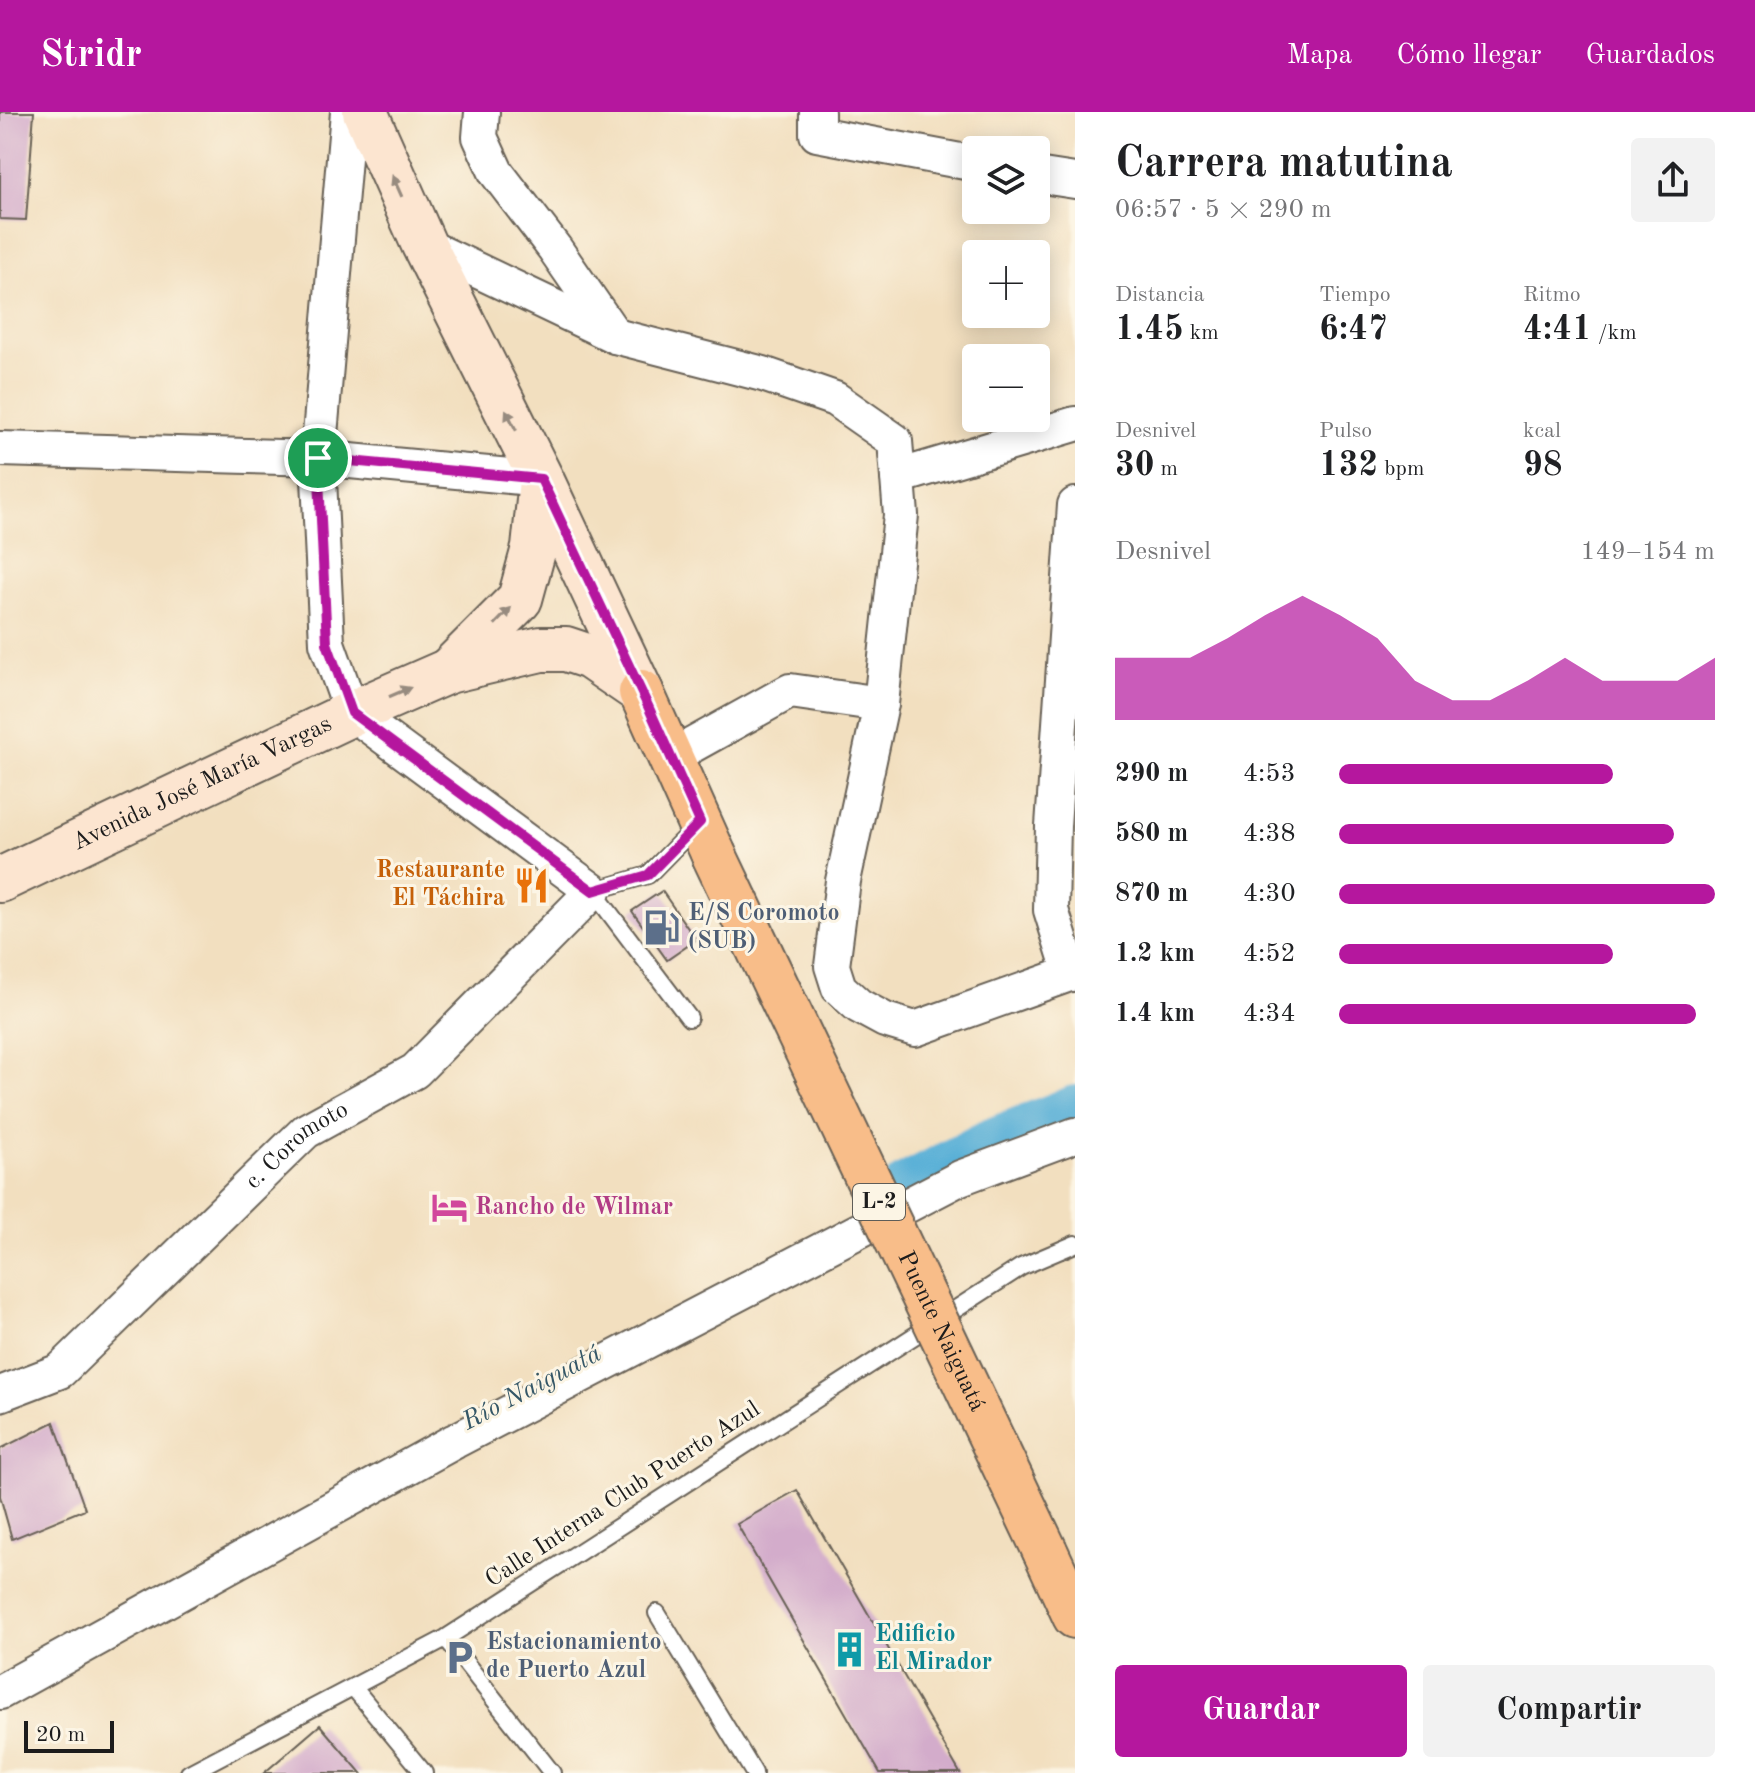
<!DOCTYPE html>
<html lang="es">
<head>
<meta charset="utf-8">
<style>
	body { margin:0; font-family:"Old Standard TT",serif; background:#f2f2f2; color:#202124; height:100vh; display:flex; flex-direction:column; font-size:30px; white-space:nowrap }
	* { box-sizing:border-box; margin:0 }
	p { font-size:26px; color:#757577 }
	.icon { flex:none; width:44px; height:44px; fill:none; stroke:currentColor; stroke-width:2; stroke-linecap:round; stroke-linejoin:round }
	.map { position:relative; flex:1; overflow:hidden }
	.drawer { display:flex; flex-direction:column; background:#fff; width:680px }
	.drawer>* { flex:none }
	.fabs { position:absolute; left:962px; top:24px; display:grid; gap:16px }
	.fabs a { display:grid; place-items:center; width:88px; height:88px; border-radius:8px; background:#fff; box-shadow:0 4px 20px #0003; font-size:40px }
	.scale { position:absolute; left:24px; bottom:20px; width:90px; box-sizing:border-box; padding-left:8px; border:4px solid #1c1c1c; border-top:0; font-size:22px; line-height:28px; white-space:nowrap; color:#1c1c1c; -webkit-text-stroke:6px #fcf5e5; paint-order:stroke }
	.pin { position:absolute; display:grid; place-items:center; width:68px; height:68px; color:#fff; margin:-34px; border:4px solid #fff; border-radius:50%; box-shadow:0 2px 8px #0007 }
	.round { display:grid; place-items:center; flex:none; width:84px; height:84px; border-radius:8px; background:#f2f2f2 }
	.overview { display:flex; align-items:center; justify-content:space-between; height:136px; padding:0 40px }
	h1 { font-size:44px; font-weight:700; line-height:60px }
	.stats { display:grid; grid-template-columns:repeat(3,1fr); gap:12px; height:136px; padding:8px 40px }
	.stats div { display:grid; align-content:center }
	.stats b { font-size:34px; font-weight:700 }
	.stats small { font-size:22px; font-weight:400 }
	.stats p { font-size:22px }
	.chart { height:224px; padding:16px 40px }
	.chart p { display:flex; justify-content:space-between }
	.chart svg { width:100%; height:144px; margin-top:8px; fill:#b5179e; opacity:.7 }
	.button { display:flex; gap:16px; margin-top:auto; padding:16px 40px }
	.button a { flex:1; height:92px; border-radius:8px; background:#b5179e; color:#fff; font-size:32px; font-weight:700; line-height:92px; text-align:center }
	.button a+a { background:#f2f2f2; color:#202124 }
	ul { padding:0 40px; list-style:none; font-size:26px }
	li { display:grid; grid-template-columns:128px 96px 1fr; align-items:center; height:60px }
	li i { height:20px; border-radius:10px; background:#b5179e }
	header { display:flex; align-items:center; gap:48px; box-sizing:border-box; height:112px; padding:0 40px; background:#b5179e; color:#fff }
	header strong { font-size:38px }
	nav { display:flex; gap:44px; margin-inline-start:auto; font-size:28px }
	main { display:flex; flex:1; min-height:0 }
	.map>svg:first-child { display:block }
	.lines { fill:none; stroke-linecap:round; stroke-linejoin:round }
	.river { stroke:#5ab0d7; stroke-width:54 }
	.building { fill:#d3accb }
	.lane-casing { stroke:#676055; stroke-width:20 }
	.street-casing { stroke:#676055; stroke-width:38 }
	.secondary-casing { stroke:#676055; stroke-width:48 }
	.primary-casing { stroke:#676055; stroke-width:48 }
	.lane { stroke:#fff; stroke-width:16 }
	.street { stroke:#fff; stroke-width:34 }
	.secondary { stroke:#fce5d0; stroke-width:44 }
	.primary { stroke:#f8bd89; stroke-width:44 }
	.primary-bridge-casing { stroke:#676055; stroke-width:48; stroke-linecap:butt }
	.primary-bridge { stroke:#f8bd89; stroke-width:44 }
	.oneway { fill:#978b7f }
	.route-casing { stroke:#fff; stroke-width:16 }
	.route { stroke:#b5179e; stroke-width:10 }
	.labels { text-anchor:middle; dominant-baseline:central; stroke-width:6; stroke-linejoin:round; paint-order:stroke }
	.shield { fill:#fcf5e5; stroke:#5f5d58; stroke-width:2 }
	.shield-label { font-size:22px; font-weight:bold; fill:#1c1c1c }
	.street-label { font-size:24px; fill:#1c1c1c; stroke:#fcf5e5 }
	.food-label { font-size:24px; font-weight:bold; fill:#c56008; stroke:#fcf5e5; text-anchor:end }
	.service-label { font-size:24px; font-weight:bold; fill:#4e5e75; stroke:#fcf5e5; text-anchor:start }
	.hotel-label { font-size:24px; font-weight:bold; fill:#b23c85; stroke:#fcf5e5; text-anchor:start }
	.culture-label { font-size:24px; font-weight:bold; fill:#0d838f; stroke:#fcf5e5; text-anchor:start }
	.water-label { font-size:26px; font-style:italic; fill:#355767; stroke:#fcf5e5 }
</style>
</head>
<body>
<header>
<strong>Stridr</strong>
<nav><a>Mapa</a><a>Cómo llegar</a><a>Guardados</a></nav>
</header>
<main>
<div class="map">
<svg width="1075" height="1661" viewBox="0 0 1075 1661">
	<rect width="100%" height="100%" fill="#fcf5e5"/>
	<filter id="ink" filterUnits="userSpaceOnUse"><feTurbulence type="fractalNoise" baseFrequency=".0125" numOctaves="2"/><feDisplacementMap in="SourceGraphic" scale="16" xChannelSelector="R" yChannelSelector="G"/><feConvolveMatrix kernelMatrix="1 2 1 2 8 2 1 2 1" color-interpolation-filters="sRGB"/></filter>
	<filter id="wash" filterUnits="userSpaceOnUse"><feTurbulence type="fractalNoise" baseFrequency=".006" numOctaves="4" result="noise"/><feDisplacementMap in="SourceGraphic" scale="32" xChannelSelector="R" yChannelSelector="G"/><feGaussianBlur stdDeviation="1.8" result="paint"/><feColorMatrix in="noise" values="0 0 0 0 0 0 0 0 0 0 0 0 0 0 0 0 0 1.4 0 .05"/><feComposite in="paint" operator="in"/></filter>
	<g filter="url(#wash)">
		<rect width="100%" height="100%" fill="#f2dfbf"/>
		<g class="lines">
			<!-- river -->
			<path class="river" d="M909,1077L992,1033L1075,1000"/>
		</g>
		<g id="blocks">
			<!-- building -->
			<path class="building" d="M0,0H34L26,108L0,107Z
				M662,779L696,828L667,848L632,799Z
				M54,1310L85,1397L12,1427L0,1384V1337Z
				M797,1378L960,1661H880L737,1412Z
				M320,1613L361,1661H264Z"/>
		</g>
	</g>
	<g filter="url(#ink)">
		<use href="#blocks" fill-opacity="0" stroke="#676055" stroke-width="2"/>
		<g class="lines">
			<defs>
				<path id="lane" d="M689,906L593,779L648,763L697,713
					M657,1501L754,1661
					M446,1526L552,1661
					M353,1575L424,1661
					M189,1661L446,1526L1021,1155L1075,1132"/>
				<g id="street">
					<path d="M482,0L480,25L496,60L555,137L615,224"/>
					<path d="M817,0V22L976,52"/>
					<path d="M1036,63L1075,69"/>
					<path d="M424,133L615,224L763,262L835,287L895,329L901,403L881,592L843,769L832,854L839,876L859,894L885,908L915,917L1075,860"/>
					<path d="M0,337L318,346L541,367"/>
					<path d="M898,365L1075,312"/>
					<path d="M671,645L790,579L881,592"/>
					<path d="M1071,862L1051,798L1053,714L1075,393"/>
					<path id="s1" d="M0,1282L60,1259L306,1019L415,959L593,779L352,601L327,531L318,346L348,0"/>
					<path d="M0,1580L455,1329L960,1066L1075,1023"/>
				</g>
				<g id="secondary">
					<path d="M365,0L424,133L541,367L640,578"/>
					<path d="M448,559L520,487L534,436L541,369"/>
					<path id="s2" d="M0,768L352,601L448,559L541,537H566L590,545L641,580"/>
				</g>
				<path id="primary" d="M641,580L713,741
					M1045,1439L1075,1504"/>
			</defs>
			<!-- lane casing -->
			<use href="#lane" class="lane-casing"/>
			<!-- street casing -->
			<use href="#street" class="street-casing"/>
			<!-- secondary casing -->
			<use href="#secondary" class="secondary-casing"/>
			<!-- primary casing -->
			<use href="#primary" class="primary-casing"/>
			<!-- lane -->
			<use href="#lane" class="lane"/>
			<!-- street -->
			<use href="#street" class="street"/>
			<!-- secondary -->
			<use href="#secondary" class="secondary"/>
			<!-- primary -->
			<use href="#primary" class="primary"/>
			<defs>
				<g id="primary-bridge">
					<path id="s3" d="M713,741L1045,1439"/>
				</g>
			</defs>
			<!-- primary-bridge casing -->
			<use href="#primary-bridge" class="primary-bridge-casing"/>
			<!-- primary-bridge -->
			<use href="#primary-bridge" class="primary-bridge"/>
		</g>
		<!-- one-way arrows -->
		<defs><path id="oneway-solid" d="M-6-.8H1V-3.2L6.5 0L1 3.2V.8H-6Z" transform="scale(2)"/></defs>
		<g class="oneway">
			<use href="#oneway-solid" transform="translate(397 74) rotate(-114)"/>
			<use href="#oneway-solid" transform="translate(511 308) rotate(-117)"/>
			<use href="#oneway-solid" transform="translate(503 504) rotate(-46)"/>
			<use href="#oneway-solid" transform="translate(400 580) rotate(-23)"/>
		</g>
	</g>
	<g class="lines" filter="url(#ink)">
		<defs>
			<path id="route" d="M318,346L541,367L648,594L700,710L648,763L593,779L352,601L327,531Z"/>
		</defs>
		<!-- route casing -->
		<use href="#route" class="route-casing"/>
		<!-- route -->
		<use href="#route" class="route"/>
	</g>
	<!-- icons -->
	<defs>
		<symbol id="restaurant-bare" viewBox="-9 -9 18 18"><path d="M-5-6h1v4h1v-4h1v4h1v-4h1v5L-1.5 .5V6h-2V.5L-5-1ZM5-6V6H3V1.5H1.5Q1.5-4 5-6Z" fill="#e8710a" stroke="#fcf5e5" stroke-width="2.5" paint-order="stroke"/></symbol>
		<symbol id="fuel-bare" viewBox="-9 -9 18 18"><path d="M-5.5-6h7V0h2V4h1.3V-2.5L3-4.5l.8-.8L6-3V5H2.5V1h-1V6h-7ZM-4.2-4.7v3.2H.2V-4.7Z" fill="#5c6f8a" stroke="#fcf5e5" stroke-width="2.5" paint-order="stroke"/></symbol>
		<symbol id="hotel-bare" viewBox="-9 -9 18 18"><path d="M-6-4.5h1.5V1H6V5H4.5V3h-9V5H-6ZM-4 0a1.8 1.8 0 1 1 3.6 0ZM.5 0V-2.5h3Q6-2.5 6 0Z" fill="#d1479c" stroke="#fcf5e5" stroke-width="2.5" paint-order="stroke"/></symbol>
		<symbol id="building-bare" viewBox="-9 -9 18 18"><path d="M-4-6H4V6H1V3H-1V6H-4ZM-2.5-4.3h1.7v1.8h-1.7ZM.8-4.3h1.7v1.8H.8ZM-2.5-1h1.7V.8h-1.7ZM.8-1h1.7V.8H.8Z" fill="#0f9aa8" stroke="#fcf5e5" stroke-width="2.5" paint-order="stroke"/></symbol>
		<symbol id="parking-bare" viewBox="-9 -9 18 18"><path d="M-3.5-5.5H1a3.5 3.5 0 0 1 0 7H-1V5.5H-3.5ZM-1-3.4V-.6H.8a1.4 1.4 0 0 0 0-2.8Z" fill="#5c6f8a" stroke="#fcf5e5" stroke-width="2.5" paint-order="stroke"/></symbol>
	</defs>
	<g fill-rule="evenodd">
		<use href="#restaurant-bare" x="506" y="748" width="51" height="51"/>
		<use href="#fuel-bare" x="636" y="790" width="51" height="51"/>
		<use href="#hotel-bare" x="424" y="1070" width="51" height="51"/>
		<use href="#building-bare" x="824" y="1512" width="51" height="51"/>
		<use href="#parking-bare" x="434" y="1520" width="51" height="51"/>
	</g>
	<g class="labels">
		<!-- shield labels -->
		<rect class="shield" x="853" y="1072" width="52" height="36" rx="6"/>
		<g class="shield-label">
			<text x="879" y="1090">L-2</text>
		</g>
		<!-- street labels -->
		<g class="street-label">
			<text stroke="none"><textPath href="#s2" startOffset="224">Avenida José María Vargas</textPath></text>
			<text stroke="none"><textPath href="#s1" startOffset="392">c. Coromoto</textPath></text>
			<text stroke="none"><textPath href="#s3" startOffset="530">Puente Naiguatá</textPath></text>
			<text transform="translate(623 1383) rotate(-33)">Calle Interna Club Puerto Azul</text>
		</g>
		<!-- food labels -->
		<g class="food-label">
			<text x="505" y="759">Restaurante<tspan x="505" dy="28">El Táchira</tspan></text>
		</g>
		<!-- service labels -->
		<g class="service-label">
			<text x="688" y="802">E/S Coromoto<tspan x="688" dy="28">(SUB)</tspan></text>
			<text x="486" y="1531">Estacionamiento<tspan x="486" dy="28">de Puerto Azul</tspan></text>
		</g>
		<!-- hotel labels -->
		<g class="hotel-label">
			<text x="475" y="1096">Rancho de Wilmar</text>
		</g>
		<!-- culture labels -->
		<g class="culture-label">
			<text x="875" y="1523">Edificio<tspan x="875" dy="28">El Mirador</tspan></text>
		</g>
		<!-- water labels -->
		<g class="water-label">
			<text transform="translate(532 1276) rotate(-28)">Río Naiguatá</text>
		</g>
	</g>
</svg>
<div class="fabs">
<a><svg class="icon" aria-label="layers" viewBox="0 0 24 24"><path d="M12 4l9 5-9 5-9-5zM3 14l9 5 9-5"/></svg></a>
<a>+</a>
<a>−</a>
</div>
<div class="scale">20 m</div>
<div class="pin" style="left:318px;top:346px;background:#1e9e55"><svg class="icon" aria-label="arrive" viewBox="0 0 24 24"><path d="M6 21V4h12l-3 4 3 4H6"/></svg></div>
</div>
<section class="drawer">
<div class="overview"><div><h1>Carrera matutina</h1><p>06:57 · 5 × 290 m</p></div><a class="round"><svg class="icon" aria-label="share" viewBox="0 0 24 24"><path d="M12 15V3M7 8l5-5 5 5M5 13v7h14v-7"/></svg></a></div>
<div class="stats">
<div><p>Distancia</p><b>1.45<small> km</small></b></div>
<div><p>Tiempo</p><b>6:47</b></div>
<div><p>Ritmo</p><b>4:41<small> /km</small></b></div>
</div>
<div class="stats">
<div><p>Desnivel</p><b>30<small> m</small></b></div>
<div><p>Pulso</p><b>132<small> bpm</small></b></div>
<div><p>kcal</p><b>98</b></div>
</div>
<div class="chart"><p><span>Desnivel</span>149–154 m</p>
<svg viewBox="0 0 160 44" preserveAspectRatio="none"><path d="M0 44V25L10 25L20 25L30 19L40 12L50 6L60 12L70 19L80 32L90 38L100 38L110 32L120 25L130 32L140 32L150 32L160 25V44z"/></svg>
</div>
<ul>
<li><b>290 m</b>4:53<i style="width:73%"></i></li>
<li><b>580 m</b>4:38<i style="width:89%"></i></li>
<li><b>870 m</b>4:30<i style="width:100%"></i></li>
<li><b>1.2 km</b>4:52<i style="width:73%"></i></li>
<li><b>1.4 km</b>4:34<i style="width:95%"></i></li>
</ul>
<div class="button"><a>Guardar</a><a>Compartir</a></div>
</section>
</main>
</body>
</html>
